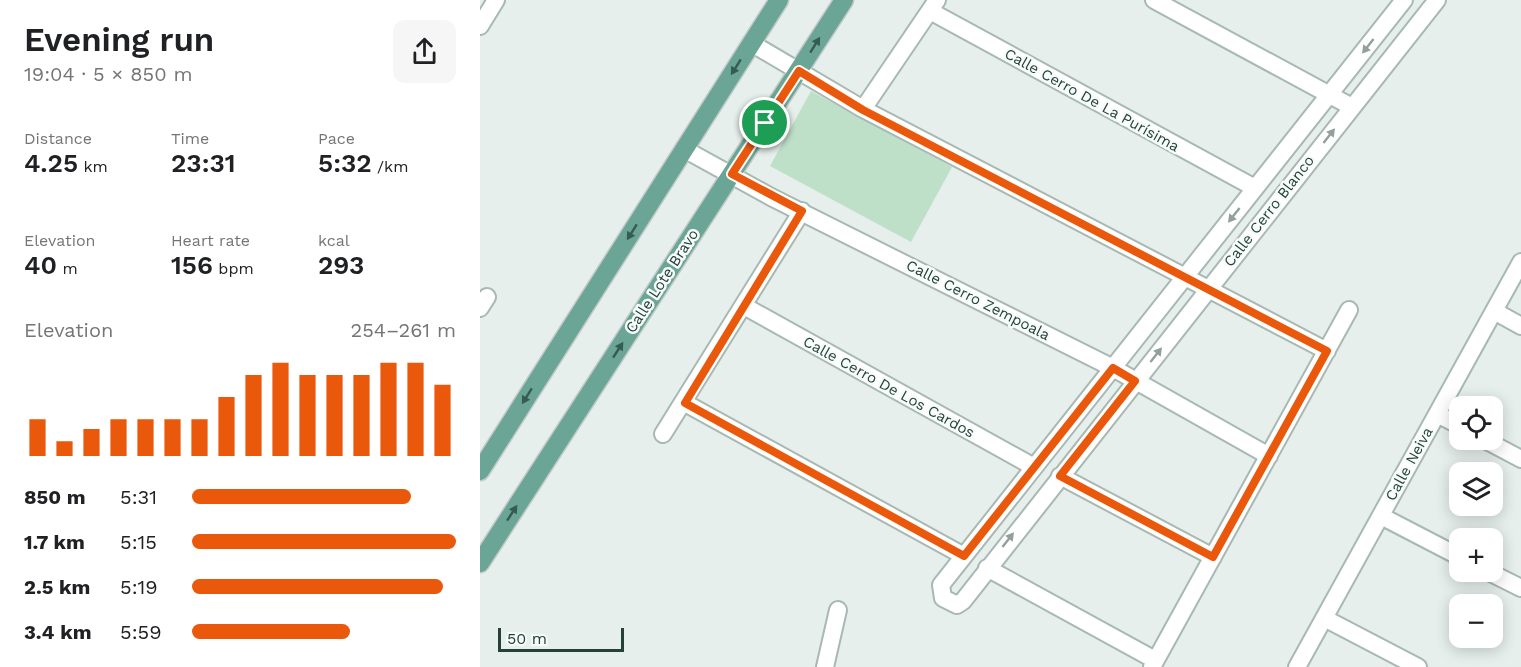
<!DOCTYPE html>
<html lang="en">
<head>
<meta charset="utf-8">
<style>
	body { margin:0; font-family:"Work Sans",sans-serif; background:#f6f6f6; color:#202124; height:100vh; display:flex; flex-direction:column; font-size:22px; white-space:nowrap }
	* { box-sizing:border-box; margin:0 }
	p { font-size:20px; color:#757577 }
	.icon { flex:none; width:33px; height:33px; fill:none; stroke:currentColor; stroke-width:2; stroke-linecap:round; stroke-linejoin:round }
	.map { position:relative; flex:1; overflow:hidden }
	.sheet { display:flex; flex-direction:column; background:#fff; width:480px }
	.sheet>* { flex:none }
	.buttons { position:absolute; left:969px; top:396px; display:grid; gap:12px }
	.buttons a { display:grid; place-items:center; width:54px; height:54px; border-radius:12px; background:#fff; box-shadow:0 3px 15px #0003; font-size:30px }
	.scale { position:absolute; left:18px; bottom:15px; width:126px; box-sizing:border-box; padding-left:6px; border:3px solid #24423a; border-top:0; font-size:16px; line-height:21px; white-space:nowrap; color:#24423a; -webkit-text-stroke:4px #f7fbf9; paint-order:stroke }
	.pin { position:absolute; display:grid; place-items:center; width:51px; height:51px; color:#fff; margin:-26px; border:3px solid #fff; border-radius:50%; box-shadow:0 2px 6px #0007 }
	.round { display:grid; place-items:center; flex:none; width:63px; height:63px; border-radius:12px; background:#f6f6f6 }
	.head { display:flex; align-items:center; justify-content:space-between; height:102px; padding:0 24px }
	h1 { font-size:33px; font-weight:600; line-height:45px }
	.figures { display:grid; grid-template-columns:repeat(3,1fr); gap:9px; height:102px; padding:6px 24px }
	.figures div { display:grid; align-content:center }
	.figures b { font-size:26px; font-weight:600 }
	.figures small { font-size:16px; font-weight:400 }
	.figures p { font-size:16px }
	.chart { height:168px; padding:12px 24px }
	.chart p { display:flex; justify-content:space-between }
	.chart svg { width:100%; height:108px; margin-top:6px; stroke:#ea580c; stroke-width:6 }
	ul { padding:0 24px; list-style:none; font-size:20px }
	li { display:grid; grid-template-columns:96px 72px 1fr; align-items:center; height:45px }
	li i { height:15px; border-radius:8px; background:#ea580c }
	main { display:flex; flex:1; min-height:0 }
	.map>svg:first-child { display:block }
	.green { fill:#bfe0c8 }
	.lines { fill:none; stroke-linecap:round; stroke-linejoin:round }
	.minor-casing { stroke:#a8b8b2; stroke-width:20 }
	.major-casing { stroke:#c2cac8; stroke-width:21 }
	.minor { stroke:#fff; stroke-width:16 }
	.major { stroke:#6aa596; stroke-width:18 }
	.oneway { fill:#365b51 }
	.oneway2 { fill:#92a09c }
	.route-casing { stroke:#fff; stroke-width:12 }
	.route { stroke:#ea580c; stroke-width:8 }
	.labels { text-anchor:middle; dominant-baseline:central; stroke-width:5; stroke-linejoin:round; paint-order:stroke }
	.street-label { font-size:15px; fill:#24423a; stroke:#f7fbf9 }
</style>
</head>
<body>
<main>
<section class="sheet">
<div class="head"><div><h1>Evening run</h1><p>19:04 · 5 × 850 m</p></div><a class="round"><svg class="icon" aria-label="share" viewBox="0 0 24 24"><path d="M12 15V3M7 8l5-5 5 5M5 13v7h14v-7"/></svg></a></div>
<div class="figures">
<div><p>Distance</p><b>4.25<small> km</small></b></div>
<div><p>Time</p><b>23:31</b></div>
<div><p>Pace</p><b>5:32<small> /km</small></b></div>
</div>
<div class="figures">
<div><p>Elevation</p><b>40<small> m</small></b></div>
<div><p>Heart rate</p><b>156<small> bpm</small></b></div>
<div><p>kcal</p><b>293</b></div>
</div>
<div class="chart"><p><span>Elevation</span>254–261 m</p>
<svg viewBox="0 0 160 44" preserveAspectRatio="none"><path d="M5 44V29M15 44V38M25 44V33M35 44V29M45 44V29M55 44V29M65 44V29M75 44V20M85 44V11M95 44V6M105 44V11M115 44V11M125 44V11M135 44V6M145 44V6M155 44V15"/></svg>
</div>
<ul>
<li><b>850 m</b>5:31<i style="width:83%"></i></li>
<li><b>1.7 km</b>5:15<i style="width:100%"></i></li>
<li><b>2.5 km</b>5:19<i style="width:95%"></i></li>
<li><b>3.4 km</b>5:59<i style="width:60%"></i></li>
</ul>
</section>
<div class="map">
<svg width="1041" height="667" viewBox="0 0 1041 667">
	<rect width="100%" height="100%" fill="#e6efeb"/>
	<!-- green -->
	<path class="green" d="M331,91L472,167L431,242L290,166Z"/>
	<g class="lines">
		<defs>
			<path id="minor" d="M674,0L872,107
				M924,0L461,585L463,598L477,605L483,601L957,0
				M450,11L775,188
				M0,26L16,0
				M271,43L383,109L847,351
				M383,109L457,0
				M204,149L291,197L633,368L789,456
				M264,306L554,467
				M0,308L7,297
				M1014,311L1041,326
				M205,403L484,556
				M957,414L980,426
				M183,434L322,211
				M1005,440L1041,459
				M580,476L733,557
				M901,516L980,557
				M507,568L675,660
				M1009,572L1041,588
				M844,618L938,667
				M345,667L358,610
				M672,667L869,310
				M817,667L1041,262"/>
			<path id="major" d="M0,471L299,0
				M0,563L364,0"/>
		</defs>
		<!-- minor casing -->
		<use href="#minor" class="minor-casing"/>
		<!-- major casing -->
		<use href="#major" class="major-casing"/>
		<!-- minor -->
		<use href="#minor" class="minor"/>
		<!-- major -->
		<use href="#major" class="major"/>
	</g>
	<!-- one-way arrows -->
	<defs><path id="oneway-solid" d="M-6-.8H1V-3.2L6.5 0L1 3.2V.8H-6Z" transform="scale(1.5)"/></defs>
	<g class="oneway">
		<use href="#oneway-solid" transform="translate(335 45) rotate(-58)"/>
		<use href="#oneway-solid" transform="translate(256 67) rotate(122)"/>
		<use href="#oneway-solid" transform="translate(152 232) rotate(122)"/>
		<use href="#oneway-solid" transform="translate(138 350) rotate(-57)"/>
		<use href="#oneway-solid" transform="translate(47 396) rotate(122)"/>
		<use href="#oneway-solid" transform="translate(32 513) rotate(-57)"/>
	</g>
	<g class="oneway2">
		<use href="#oneway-solid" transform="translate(888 46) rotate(128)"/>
		<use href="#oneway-solid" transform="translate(849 136) rotate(-52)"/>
		<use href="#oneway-solid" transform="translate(754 215) rotate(128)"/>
		<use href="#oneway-solid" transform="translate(676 355) rotate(-52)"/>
		<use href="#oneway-solid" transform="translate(528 540) rotate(-52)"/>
	</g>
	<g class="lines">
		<defs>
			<path id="route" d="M319,71L383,110L847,351L733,557L580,476L655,381L633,368L484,556L205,403L322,211L252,174Z"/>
		</defs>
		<!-- route casing -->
		<use href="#route" class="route-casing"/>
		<!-- route -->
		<use href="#route" class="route"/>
	</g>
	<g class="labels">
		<!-- street labels -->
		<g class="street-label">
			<text transform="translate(612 100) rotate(29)">Calle Cerro De La Purísima</text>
			<text transform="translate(789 211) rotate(-52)">Calle Cerro Blanco</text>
			<text transform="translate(182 281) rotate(-57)">Calle Lote Bravo</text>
			<text transform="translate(498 300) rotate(27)">Calle Cerro Zempoala</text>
			<text transform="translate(409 387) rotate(29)">Calle Cerro De Los Cardos</text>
			<text transform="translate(929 464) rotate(-61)">Calle Neiva</text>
		</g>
	</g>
</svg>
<div class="buttons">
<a><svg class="icon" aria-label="locate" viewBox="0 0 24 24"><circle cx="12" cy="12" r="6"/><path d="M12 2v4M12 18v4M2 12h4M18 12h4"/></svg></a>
<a><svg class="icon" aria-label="layers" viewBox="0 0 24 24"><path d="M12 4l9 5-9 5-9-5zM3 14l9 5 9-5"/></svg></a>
<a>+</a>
<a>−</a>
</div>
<div class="scale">50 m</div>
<div class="pin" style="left:285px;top:123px;background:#1e9e55"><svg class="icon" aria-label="arrive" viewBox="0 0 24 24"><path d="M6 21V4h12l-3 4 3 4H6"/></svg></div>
</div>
</main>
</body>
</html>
